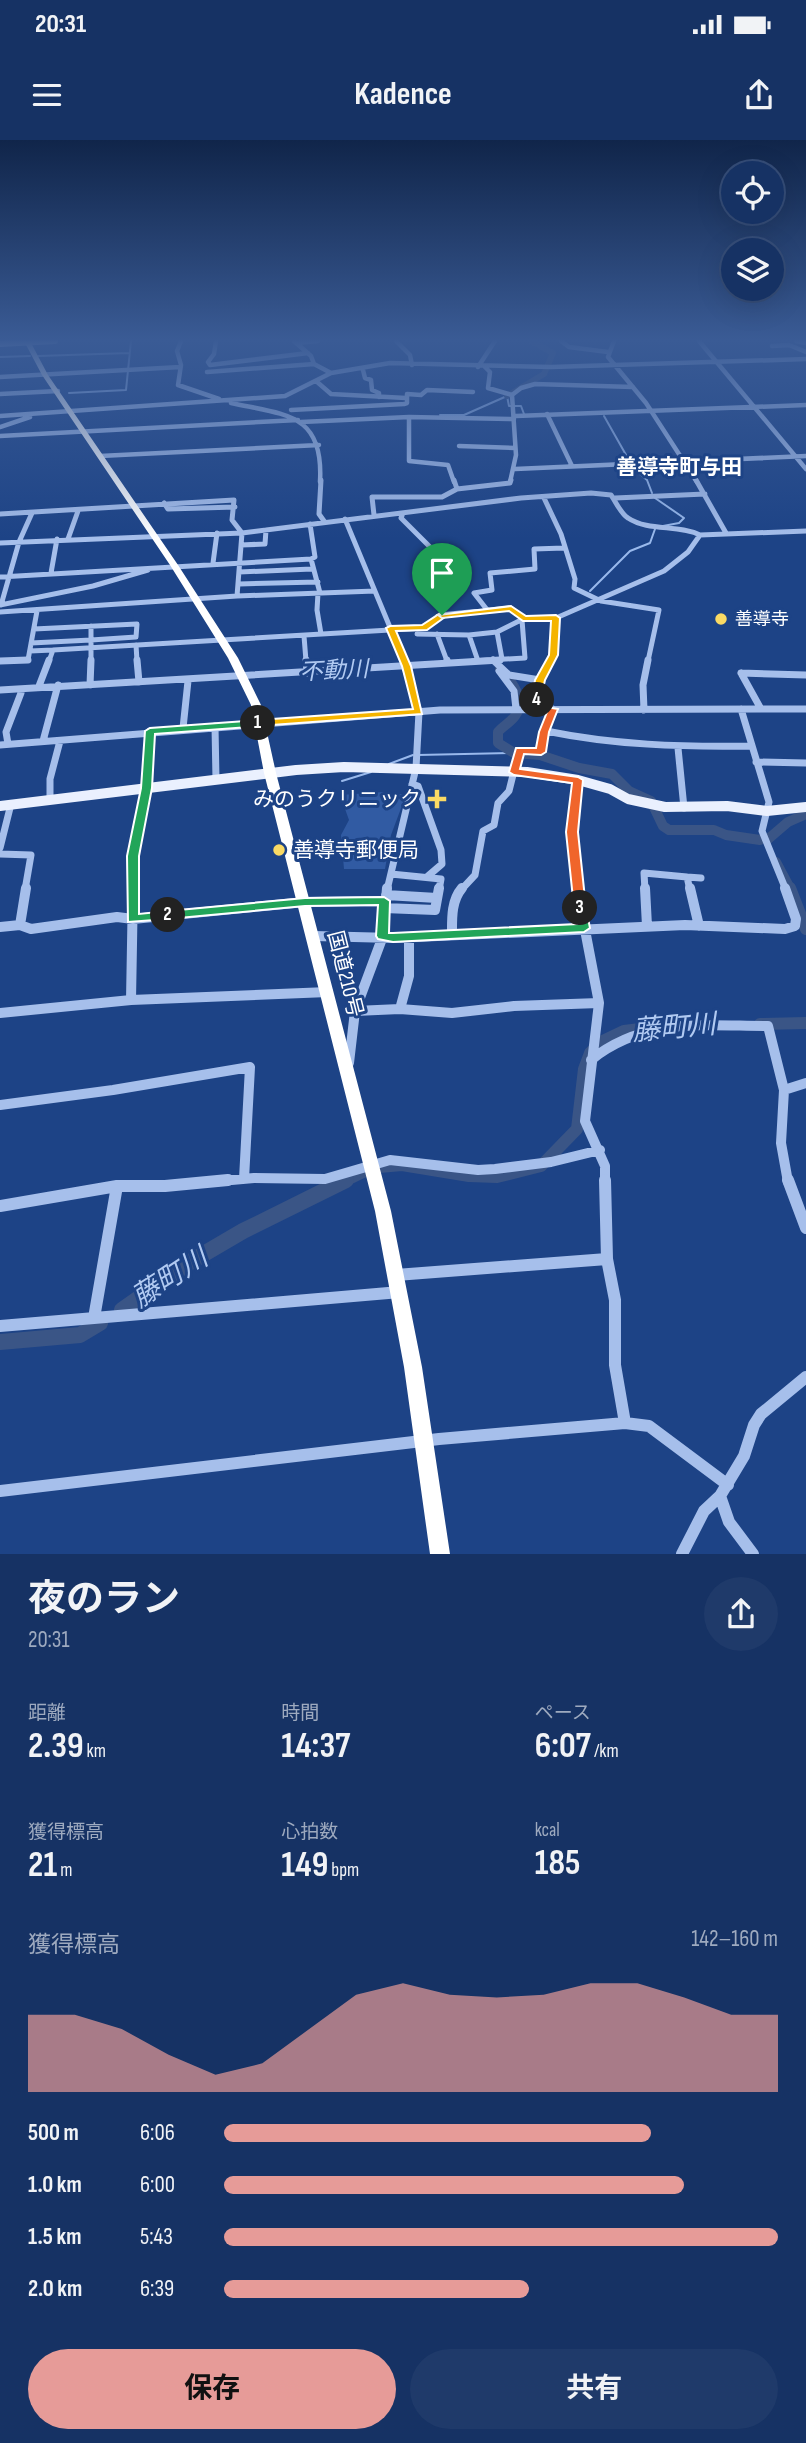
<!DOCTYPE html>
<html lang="ja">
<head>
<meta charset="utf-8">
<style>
	body { margin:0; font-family:"Sofia Sans Condensed","Noto Sans JP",sans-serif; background:#1f3a6a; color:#f1f3f6; height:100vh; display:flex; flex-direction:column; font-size:26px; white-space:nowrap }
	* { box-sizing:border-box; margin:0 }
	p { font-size:23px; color:#9eaabf }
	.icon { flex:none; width:38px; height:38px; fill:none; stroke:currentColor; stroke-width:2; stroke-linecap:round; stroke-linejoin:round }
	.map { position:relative; height:1414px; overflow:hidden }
	.panel { display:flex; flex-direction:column; background:#163264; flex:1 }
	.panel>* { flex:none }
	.fabs { position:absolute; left:721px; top:21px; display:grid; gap:14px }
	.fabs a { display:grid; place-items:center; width:63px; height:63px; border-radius:50%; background:#163264; box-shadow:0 7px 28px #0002,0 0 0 2px #354d78; font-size:35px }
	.pin { position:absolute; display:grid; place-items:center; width:60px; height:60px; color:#fff; margin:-72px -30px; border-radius:50% 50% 50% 0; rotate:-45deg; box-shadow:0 0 7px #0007 }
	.pin .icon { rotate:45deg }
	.km { position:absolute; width:35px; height:35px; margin:-18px; border-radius:50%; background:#222; color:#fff; font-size:19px; line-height:35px; text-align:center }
	.round { display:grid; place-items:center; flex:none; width:74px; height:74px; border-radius:37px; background:#1f3a6a }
	.overview { display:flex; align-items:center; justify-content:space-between; height:119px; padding:0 28px }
	h1 { font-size:38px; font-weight:700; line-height:52px }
	.stats { display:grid; grid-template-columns:repeat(3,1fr); gap:10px; height:119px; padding:7px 28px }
	.stats div { display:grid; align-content:center }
	.stats b { font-size:35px; font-weight:700 }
	.stats small { font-size:19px; font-weight:400 }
	.stats p { font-size:19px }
	.chart { height:196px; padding:14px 28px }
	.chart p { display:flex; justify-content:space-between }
	.chart svg { width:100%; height:126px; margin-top:7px; fill:#e69b98; opacity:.7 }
	.cta { display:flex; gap:14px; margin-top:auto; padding:14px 28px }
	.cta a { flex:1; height:80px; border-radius:42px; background:#e69b98; color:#111; font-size:28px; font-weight:700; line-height:80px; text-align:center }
	.cta a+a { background:#1f3a6a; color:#f1f3f6 }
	ul { padding:0 28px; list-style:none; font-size:23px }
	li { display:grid; grid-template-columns:112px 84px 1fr; align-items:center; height:52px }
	li i { height:18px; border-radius:9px; background:#e69b98 }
	.status { display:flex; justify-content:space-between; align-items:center; height:49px; padding:0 35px; background:#163264; direction:ltr }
	.status svg { height:19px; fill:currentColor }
	header { display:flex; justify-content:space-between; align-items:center; height:91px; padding:0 28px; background:#163264; font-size:32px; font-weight:700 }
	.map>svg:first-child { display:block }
	.green { fill:#315ba3 }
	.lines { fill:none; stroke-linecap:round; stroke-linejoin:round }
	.stream { stroke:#99b9ec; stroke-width:2 }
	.river-far3 { stroke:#3a5586; stroke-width:6 }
	.river-far2 { stroke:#3a5586; stroke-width:10 }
	.river-far1 { stroke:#3a5586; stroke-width:12 }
	.river { stroke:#3a5586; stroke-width:16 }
	.minor-far4 { stroke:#a6bfeb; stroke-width:4.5 }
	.minor-far3 { stroke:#a6bfeb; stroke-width:5 }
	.minor-far2 { stroke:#a6bfeb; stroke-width:7 }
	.minor-far1 { stroke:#a6bfeb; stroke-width:10 }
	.minor { stroke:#a6bfeb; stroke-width:12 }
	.major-far1 { stroke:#eaf0fe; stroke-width:6 }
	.major { stroke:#eaf0fe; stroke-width:10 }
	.highway { fill:#fff; fill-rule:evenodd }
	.split-1 { fill:#f5b400; stroke:#fff; stroke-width:2 }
	.split-2 { fill:#22a559; stroke:#fff; stroke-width:2 }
	.split-3 { fill:#22a559; stroke:#fff; stroke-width:2 }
	.split-4 { fill:#f0652b; stroke:#fff; stroke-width:2 }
	.split-5 { fill:#f5b400; stroke:#fff; stroke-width:2 }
	.poi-dot { fill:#fada64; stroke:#1d4386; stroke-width:2.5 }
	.labels { text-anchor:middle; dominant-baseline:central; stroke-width:6; stroke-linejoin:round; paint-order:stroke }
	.far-poi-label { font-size:18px; fill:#fff; stroke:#1d4386; text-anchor:start }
	.far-quarter-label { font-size:21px; font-weight:bold; fill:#fff; stroke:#1d4386 }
	.poi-label { font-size:21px; fill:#fff; stroke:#1d4386; text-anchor:end }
	.street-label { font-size:21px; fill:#fff; stroke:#1d4386 }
	.water-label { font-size:23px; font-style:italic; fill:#b1caf2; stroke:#1d4386 }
	.near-water-label { font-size:28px; font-style:italic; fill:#b1caf2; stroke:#1d4386 }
</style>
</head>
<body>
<div class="status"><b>20:31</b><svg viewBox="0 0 49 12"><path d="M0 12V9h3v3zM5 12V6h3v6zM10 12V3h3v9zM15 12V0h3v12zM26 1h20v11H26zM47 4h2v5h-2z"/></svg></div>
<header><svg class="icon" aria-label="menu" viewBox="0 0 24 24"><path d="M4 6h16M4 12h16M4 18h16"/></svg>Kadence<svg class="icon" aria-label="share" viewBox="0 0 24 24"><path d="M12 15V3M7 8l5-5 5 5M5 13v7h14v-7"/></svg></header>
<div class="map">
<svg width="806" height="1414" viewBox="0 0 806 1414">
	<rect width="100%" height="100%" fill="#1d4386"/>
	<!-- green -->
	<path class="green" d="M384,652L406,655L391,695L385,729H344L341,695L349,680L340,655Z"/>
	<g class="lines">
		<!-- stream -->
		<path class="stream" d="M38,216L129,213
			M0,217L30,216
			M69,253L126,250L131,201
			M440,275H464L507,256L509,266H521L524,274
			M604,276L634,329L647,340L652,353
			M655,358L684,378L679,383L663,386
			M590,451L630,411L650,403L655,389
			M418,615L514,613
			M389,624L413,615
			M342,641L371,632"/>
		<!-- river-far3 -->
		<path class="river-far3" d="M507,256L544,234L553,213L531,201"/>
		<!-- river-far2 -->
		<path class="river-far2" d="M500,529C511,540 527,560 515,576C511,582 503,586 498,592V603L514,613L540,615L579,628L612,634L629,651L651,661L663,686L669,690H714L726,695L760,700
			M767,700L788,682L806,674
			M776,722L791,750"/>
		<!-- river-far1 -->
		<path class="river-far1" d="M790,748L806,789
			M760,884L806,883
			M379,1027L402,1025L469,1036L497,1037L541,1026L577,989L584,929L590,913L603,901L624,891L664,886
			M342,1042L367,1030"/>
		<!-- river -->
		<path class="river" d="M122,1170L190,1122L243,1091L346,1040
			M0,1202L80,1195L100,1183"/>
		<!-- minor-far4 -->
		<path class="minor-far4" d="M181,201L177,211L181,225L178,245L219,259
			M216,201L214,214L208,222L210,225L308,213
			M294,201L311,216L314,224
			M396,201L410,215L412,225
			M561,201L569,207L608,212
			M614,201L608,217L646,263L697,342
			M699,201L806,329
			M796,201L806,203
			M296,203L318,201
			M772,206L789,205L806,212
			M478,227L495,201
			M485,227L490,232L488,248L512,255
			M363,230L365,238L371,240L372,250L379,253V257
			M207,232L314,224L331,233
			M0,237L180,227
			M316,241L331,254L406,258
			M0,254L58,251
			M512,255L521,248L535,244L633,247
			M231,263C286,275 324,273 320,342
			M291,270L404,264L407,263V254L421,255L427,250L473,252
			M547,274L572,326
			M0,276L285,256L331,233L390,223L551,227L806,219
			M516,276L806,265
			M409,277V321L448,325L454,342
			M301,282L409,277L514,279
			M0,287L30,277
			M0,296L298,280
			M459,306L515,308
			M100,316L319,305
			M515,329L806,316
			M510,342L516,315L512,255"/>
		<!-- minor-far3 -->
		<path class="minor-far3" d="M321,340L319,374L324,381
			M454,340L457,349
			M696,340L726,393
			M510,343L511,340
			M544,358L561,394L575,439L574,448L601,461L659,470L648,521
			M615,358L705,354
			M164,363L168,369L235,367
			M403,373L401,378L432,409
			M0,374L234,360L232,380L242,393L237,456
			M374,375L372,357H442L457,349L510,343
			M345,379L404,521
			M310,384L315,417L311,419
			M68,399L78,371
			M0,403L242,393L521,358L591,353L611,355C616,362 621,374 628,378C649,392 678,384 700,395L806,391
			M241,405L265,404L266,390
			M213,423L217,393
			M239,432L312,429
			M51,433L57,399
			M0,437L311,419L320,453
			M239,444L318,442
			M318,453L317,470L321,494
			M0,465L93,446L148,430
			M1,465L19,402L32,373
			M488,471L474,453L492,450L490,433L535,429L534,409L564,408
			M0,472L237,456L375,451
			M34,489L137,484L136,497L91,500V521
			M497,492L502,519
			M417,494L469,495L497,492L523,479L556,478L664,431L688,412L700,395
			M437,494L447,521
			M469,495L478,521
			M304,496L306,521
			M31,503L91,500V486
			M136,505L137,521
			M53,510L424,488L440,475L511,468L523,479
			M30,511L53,510L49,521
			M0,521L28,520L37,471
			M472,521L525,518L522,480
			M550,521L553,515L556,478"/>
		<!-- minor-far2 -->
		<path class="minor-far2" d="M137,520L139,542
			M306,520L307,533
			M447,520L448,523
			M493,520L509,535L540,540
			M0,521L28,520
			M499,531L514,551L516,569
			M741,533L806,535
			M741,533L761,569
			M90,545L91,520
			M39,546L49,520
			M0,550L500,520
			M534,569L540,540L551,520
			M553,569L546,591C614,605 681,607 750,606
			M741,569L769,662L762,691L786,750
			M644,570L643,545L648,520
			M215,586L216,640
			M183,588L188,541
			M43,601L58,545
			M8,604L6,592L21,553
			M0,605L440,570L806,569
			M678,608L684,668
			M756,622L806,623
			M412,644L418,646L441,710L442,724L428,736
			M50,659V639L60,601
			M0,708L11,664
			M0,714L31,715L25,750
			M391,734L441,739L439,750
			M687,737L701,738
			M133,750V716L146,647L150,591
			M387,750L416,628L419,572L403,520
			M461,750L475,735L483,691L494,685L498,663L509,651L519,611L541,612L546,591
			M577,750L572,692L578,640
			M645,750L644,733L687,737L690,750"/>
		<!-- minor-far1 -->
		<path class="minor-far1" d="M577,748L599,863L585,981L605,1026V1042
			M645,748L647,786
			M690,748L699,786
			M386,755L437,758
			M384,768L435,770L439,748
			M20,785L26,748
			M0,787L20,785L31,789L117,777L133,779L305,762L384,761
			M452,795C452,779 451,761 462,748
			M314,796L393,798L685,785L785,789L795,786L796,779L785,748
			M131,860L133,748
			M400,869L409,836V797
			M355,871L400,869L452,873L514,866L599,863
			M0,873L131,860L328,852
			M591,920C644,877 704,886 768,886L784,950
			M349,923L355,871L383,796L387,748
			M0,965L113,950L250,927L244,1039
			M209,1042L254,1038L325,1039L390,1020L478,1030L495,1029L551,1022L600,1010
			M788,1042L781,1003L784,950L806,943"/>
		<!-- minor -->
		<path class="minor" d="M605,1040L607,1119L615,1160V1225L625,1283
			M788,1040L806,1088
			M0,1066L117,1046
			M396,1135L607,1119
			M94,1178L117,1046H165L228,1040
			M0,1186L400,1152
			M0,1351L439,1299L625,1283L649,1286L728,1345
			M720,1356L729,1382L753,1414
			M682,1414L704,1371L720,1356L744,1316L754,1285L761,1274L806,1237"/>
		<!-- major-far1 -->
		<path class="major-far1" d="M0,204L55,201"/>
		<!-- major -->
		<path class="major" d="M0,666L296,630L344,627L527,632L578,640L610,649L628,659L665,667L727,666L767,671L806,667"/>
		<!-- highway -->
		<path class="highway" d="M24,201H30L48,235L178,425L238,518L261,565L276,633L391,1071L422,1227L450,1414H430L404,1227L375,1071L264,633L251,565L228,518L170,425L42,235Z"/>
	</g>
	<!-- sky -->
	<linearGradient id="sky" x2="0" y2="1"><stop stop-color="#10254a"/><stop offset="0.5" stop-color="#3a5b95"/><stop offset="1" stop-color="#3a5b95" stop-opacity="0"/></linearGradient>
	<rect width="806" height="399" fill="url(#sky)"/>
	<!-- split-1 -->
	<path class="split-1" d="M442,472L447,475L445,477L427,490L396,491L411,526L422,574L258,586L253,583L258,580L413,569L402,526L386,488L390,486L422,485Z"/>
	<!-- split-2 -->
	<path class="split-2" d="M258,580L263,583L262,586L155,594L152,648L139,716V774L168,771L174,775L168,779L128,782L127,716L141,648L145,591L150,588Z"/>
	<!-- split-3 -->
	<path class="split-3" d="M384,757L390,761L389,793H393L577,784L574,768L580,764L586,768L590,788L584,792L393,802L378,799L376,796L378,765L305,766L168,779L162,775L168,771L305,758Z"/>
	<!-- split-4 -->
	<path class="split-4" d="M537,557L542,560L540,566L558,569L549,592L546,612L541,615L524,614L520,629L578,637L583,640L578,692L586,768L580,772L574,768L566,692L572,643L514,635L509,632L516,608H536L539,592L547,572L530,569L532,560Z"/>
	<!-- split-5 -->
	<path class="split-5" d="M511,466L526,476L556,475L560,478L558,515L545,540L540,562L532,560L535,540L549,515L551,481H523L509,471L442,478L438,475Z"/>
	<!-- markers -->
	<g class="poi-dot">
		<circle cx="721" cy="479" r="7"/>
		<path d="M433.5 648.5h7v7h7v7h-7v7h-7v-7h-7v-7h7z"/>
		<circle cx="279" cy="710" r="7"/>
	</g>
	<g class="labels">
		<!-- far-poi labels -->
		<g class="far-poi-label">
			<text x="735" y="479">善導寺</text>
		</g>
		<!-- far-quarter labels -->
		<g class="far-quarter-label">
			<text x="679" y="327">善導寺町与田</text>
		</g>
		<!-- poi labels -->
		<g class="poi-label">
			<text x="421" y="659">みのうクリニック</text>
			<text x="293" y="710" text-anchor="start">善導寺郵便局</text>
		</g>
		<!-- street labels -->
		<g class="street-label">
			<text transform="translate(345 834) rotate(76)">国道210号</text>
		</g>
		<!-- water labels -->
		<g class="water-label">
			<text transform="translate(334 531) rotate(-3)">不動川</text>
		</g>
		<!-- near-water labels -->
		<g class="near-water-label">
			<text transform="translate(674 888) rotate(-5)">藤町川</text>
			<text transform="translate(170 1138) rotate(-33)">藤町川</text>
		</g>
	</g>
</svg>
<div class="fabs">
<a><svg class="icon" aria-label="locate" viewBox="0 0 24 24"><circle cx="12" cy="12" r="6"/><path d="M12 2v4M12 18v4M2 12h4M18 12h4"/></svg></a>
<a><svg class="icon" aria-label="layers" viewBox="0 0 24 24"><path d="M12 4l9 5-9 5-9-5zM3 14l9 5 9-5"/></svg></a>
</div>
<div class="pin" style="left:442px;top:475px;background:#1e9e55"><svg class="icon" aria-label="arrive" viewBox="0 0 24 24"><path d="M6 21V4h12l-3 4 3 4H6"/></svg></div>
<b class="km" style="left:258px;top:583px">1</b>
<b class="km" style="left:168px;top:775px">2</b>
<b class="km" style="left:580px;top:768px">3</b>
<b class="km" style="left:537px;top:560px">4</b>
</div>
<section class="panel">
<div class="overview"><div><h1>夜のラン</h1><p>20:31</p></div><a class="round"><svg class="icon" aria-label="share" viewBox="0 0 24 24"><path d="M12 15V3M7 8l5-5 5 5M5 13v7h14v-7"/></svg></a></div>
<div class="stats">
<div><p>距離</p><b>2.39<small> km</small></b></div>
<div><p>時間</p><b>14:37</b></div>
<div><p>ペース</p><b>6:07<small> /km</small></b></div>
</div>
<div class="stats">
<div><p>獲得標高</p><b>21<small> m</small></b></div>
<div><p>心拍数</p><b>149<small> bpm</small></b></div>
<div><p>kcal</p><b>185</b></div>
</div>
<div class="chart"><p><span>獲得標高</span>142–160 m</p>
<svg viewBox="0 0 160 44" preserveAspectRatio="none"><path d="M0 44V17L10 17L20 22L30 31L40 38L50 34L60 22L70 10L80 6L90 10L100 11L110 10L120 6L130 6L140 11L150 17L160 17V44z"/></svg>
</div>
<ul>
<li><b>500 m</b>6:06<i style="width:77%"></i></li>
<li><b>1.0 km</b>6:00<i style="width:83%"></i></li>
<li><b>1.5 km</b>5:43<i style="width:100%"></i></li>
<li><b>2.0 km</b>6:39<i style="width:55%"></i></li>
</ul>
<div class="cta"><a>保存</a><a>共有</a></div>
</section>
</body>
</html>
